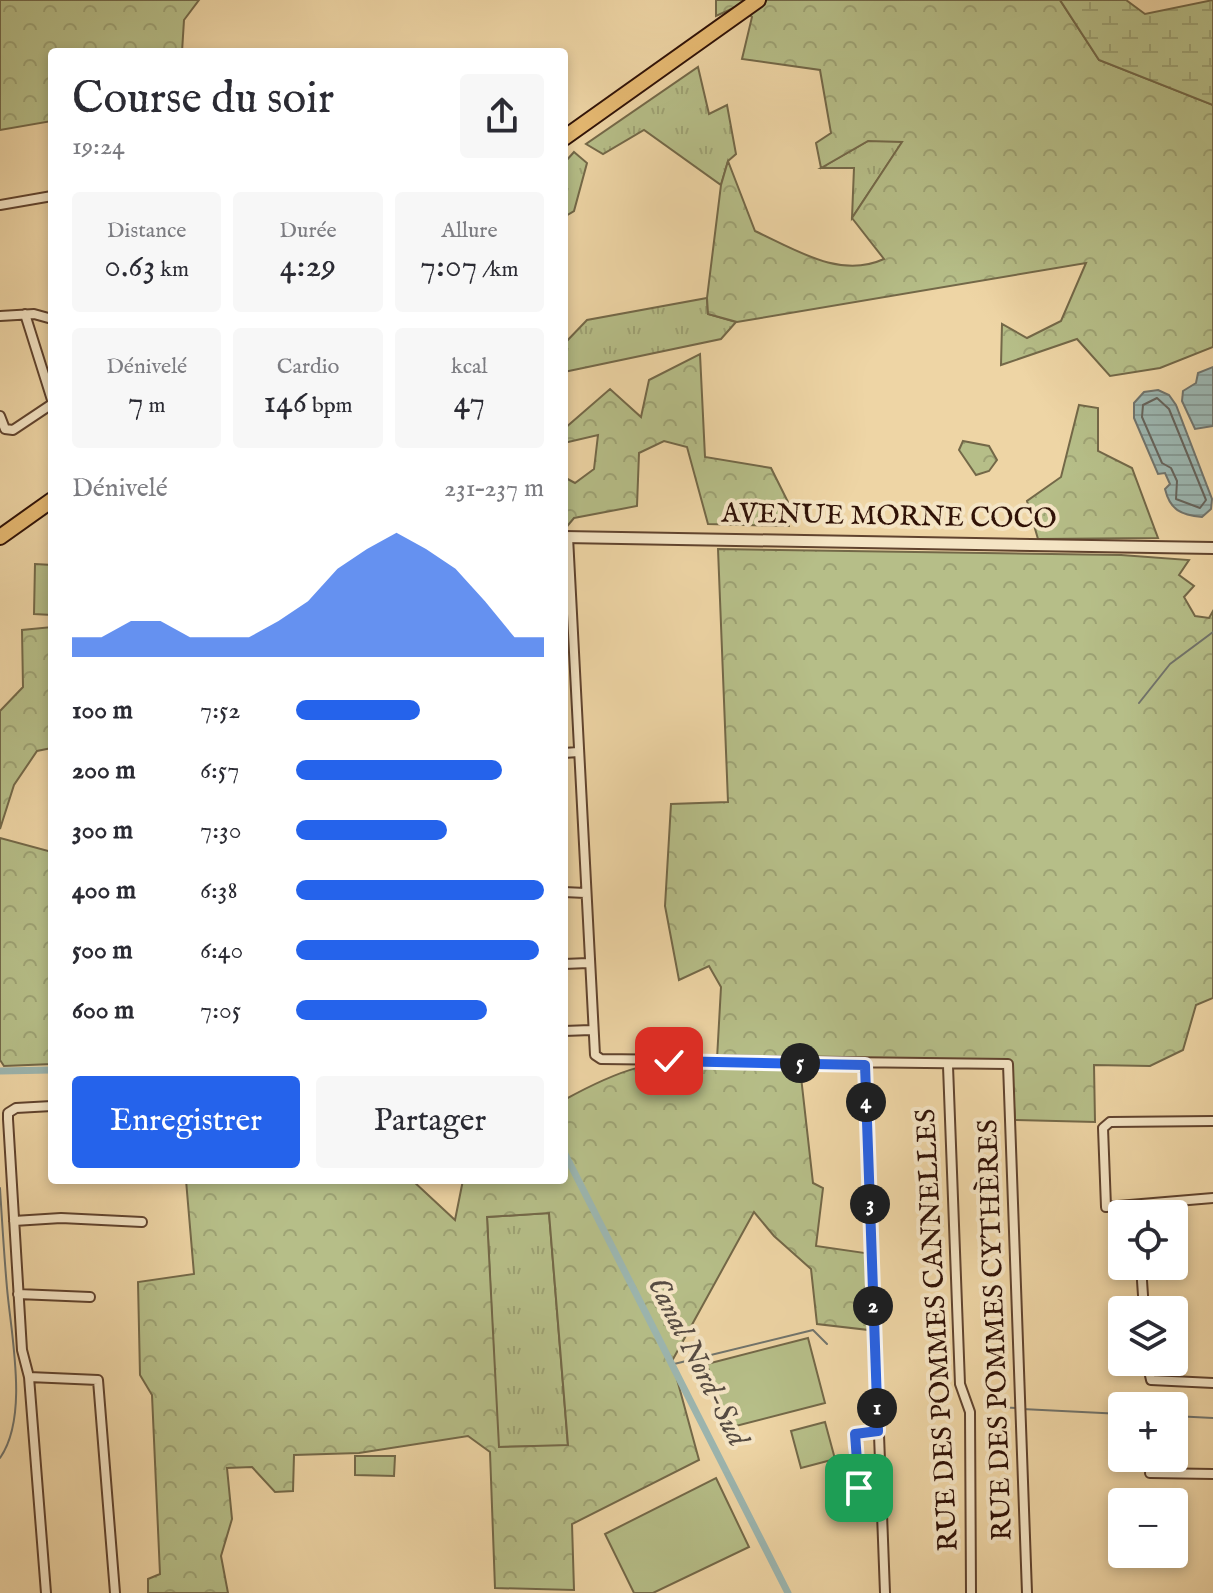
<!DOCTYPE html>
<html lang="fr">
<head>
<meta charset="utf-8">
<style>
	body { margin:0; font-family:"IM FELL English",serif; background:#f7f7f7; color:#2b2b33; height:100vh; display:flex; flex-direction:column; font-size:30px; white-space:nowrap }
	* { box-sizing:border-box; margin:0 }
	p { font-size:26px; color:#7c7c81 }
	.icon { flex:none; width:44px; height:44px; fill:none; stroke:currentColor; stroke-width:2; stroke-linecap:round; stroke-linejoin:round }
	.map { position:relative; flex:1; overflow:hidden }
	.sheet { position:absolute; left:48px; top:48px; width:520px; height:1136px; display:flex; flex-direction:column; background:#fff; border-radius:8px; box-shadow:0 4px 12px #0003 }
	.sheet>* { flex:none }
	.buttons { position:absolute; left:1108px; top:1200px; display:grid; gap:16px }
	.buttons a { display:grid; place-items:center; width:80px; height:80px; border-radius:8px; background:#fff; box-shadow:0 4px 12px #0003; font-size:40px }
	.pin { position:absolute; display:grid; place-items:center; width:68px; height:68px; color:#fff; margin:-34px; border-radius:16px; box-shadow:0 4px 12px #0006 }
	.km { position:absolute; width:40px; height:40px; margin:-20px; border-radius:50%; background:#222; color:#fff; font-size:22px; line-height:40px; text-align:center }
	.round { display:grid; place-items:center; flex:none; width:84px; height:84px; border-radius:8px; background:#f7f7f7 }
	.summary { display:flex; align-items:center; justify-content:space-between; height:136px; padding:0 24px }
	h1 { font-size:44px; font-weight:600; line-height:60px }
	.metrics { display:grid; grid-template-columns:repeat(3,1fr); gap:12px; height:136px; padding:8px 24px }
	.metrics div { display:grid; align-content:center; border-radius:8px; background:#f7f7f7; text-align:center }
	.metrics b { font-size:34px; font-weight:600 }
	.metrics small { font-size:22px; font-weight:400 }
	.metrics p { font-size:22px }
	.chart { height:224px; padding:16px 24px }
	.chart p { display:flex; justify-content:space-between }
	.chart svg { width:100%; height:144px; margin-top:8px; fill:#2563eb; opacity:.7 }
	.cta { display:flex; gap:16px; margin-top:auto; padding:16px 24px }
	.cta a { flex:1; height:92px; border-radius:8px; background:#2563eb; color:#fff; font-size:32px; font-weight:600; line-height:92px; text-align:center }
	.cta a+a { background:#f7f7f7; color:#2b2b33 }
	ul { padding:0 24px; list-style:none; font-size:26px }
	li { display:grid; grid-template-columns:128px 96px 1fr; align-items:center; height:60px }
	li i { height:20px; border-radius:10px; background:#2563eb }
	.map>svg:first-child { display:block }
	.grass { fill:url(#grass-tufts); stroke:#736848; stroke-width:2 }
	.forest { fill:url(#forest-crowns); stroke:#736848; stroke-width:2; fill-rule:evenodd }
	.wetland { fill:url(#wetland-marsh); stroke:#736848; stroke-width:2 }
	.garden { fill:#b6be88; stroke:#736848; stroke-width:2 }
	.water { fill:url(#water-rules); stroke:#71746c; stroke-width:2 }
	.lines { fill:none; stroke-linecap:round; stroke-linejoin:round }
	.shore { stroke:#66645c; stroke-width:2 }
	.stream { stroke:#71746c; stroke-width:2 }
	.canal { stroke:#9cb6b0; stroke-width:7 }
	.minor-casing { stroke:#60432e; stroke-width:12 }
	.tertiary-casing { stroke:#60432e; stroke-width:14 }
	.primary-casing { stroke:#301207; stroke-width:18 }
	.minor { stroke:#f4e4c4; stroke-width:8 }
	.tertiary { stroke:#f4e4c4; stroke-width:10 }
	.primary { stroke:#e7ba72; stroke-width:14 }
	.route-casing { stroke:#fff; stroke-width:16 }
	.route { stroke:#2563eb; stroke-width:10 }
	.labels { text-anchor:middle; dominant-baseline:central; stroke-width:8; stroke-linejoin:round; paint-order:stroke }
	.street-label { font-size:28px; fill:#301207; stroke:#f4e4c4 }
	.water-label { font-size:30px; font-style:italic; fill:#564b42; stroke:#f4e4c4 }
</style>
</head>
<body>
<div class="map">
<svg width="1213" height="1593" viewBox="0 0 1213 1593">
	<defs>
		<pattern id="grass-tufts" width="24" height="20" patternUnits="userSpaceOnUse" patternTransform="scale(2)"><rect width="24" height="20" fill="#b6be88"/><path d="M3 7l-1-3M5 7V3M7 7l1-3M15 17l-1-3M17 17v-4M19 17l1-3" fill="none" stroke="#9da274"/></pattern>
		<pattern id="forest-crowns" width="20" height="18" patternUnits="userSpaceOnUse" patternTransform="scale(2)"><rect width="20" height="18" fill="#b6be88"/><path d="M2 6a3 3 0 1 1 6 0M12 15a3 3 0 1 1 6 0" fill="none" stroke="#9da274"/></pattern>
		<pattern id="wetland-marsh" width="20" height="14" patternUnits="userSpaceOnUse" patternTransform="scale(2)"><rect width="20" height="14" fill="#b6be88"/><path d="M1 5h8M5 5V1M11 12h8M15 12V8" fill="none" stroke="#9da274"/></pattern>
		<pattern id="water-rules" width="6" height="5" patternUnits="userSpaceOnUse" patternTransform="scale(2)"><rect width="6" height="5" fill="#9cb6b0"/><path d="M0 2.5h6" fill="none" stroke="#879b96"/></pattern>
	</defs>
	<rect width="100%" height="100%" fill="#eed5a5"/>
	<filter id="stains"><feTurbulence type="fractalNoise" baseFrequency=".0025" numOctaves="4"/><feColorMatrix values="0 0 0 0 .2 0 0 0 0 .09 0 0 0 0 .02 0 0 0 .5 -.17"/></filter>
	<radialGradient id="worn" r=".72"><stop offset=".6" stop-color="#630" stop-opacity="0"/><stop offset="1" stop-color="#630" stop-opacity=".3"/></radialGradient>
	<!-- grass -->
	<path class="grass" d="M698,67L709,114L727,105L736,154L728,161L721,185L644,130L603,154L586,144Z
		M868,141H903L852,218L854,168H821Z
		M574,152L587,163L574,211L564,217L565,162Z
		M707,298L708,314L736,322L721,339L564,372V344L587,320Z
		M549,1213L568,1446L498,1447L487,1217Z"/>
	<!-- forest -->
	<path class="forest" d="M0,0H199L184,20L182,52H52V121L0,130Z
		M716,0H1060L1099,60L1213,105V347L1160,368L1110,376L1077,339L1001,365L1002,324L1027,338L1061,321L1086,263L737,322L708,314L707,298L721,185L728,161L755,231C796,250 840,279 884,259L852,218L902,142L868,141L821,168L816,143L831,133L820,70L742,59L752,17L738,6L716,16Z
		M700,354L705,457L771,468L789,504V526L708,524L687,447L664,441L639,453L637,506L574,518L564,530V477L575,483L594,469L598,435L564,443V429L610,389L641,417L649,380Z
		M1079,405L1098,408V451L1132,468L1158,538L1038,539L1027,501L1061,477Z
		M963,441L989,446L997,460L989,471L976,475L959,450Z
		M718,549L1121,555L1189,560L1179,575L1194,586L1184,597L1195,616L1209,618L1213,611V998L1196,1005L1183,1050L1150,1066L1094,1065L1095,1122L1015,1120L1011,1064L799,1059L813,1183L823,1188L816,1246L865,1253L869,1330L817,1324L811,1269L774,1236L754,1212L672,1361L699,1460L572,1524L574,1590L495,1588L490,1452L468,1436L359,1453L294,1455L293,1491L275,1492L252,1467L227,1468L232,1519L221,1556L228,1593H148V1579L160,1574L152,1395L140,1375L138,1282L194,1274L186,1180H412L455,1220L463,1180H564V1100C624,1067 648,1061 717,1059L721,987L709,966L679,980L665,906L671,804L728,802ZM549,1213L568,1445L499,1447L487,1217Z
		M52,627V748L37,751L14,785L0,829V711L23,687L22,630Z
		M0,838L52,852V1064L4,1066L0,1060Z"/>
	<!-- wetland -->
	<path class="wetland" d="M1060,0H1126L1145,14L1213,0V105L1099,60Z"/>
	<!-- garden -->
	<path class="garden" d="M35,564L52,565V615L34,614Z
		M808,1338L825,1403L724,1429L707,1364Z
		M825,1422L835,1459L801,1468L791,1431Z
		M355,1456H395L394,1476L355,1475Z
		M716,1478L749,1547L653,1593H634L605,1534Z"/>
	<!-- water -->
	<path class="water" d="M1213,367V426L1195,429L1182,401L1183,391L1196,383L1198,373Z
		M1158,390L1169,395L1176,405L1212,499L1211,509L1202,517C1181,515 1170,510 1165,489L1170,484L1165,473L1158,474L1134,418V403L1144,392Z"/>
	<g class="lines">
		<!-- shore -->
		<path class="shore" d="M1157,398L1169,409L1206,500L1200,508L1176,499L1177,481L1171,468L1162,463L1142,417L1143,405Z"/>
		<!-- stream -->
		<path class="stream" d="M1139,703L1170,664L1213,632
			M0,1188C2,1221 4,1254 7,1288C11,1335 29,1417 0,1458
			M674,1364L813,1330L827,1344
			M997,1407L1016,1408
			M1022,1409L1122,1414
			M1174,1416L1213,1418"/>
		<!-- canal -->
		<path class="canal" d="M0,1071L52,1070
			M564,1152L788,1593"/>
		<defs>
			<path id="minor" d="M0,205L52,196
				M25,314L52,400
				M0,316L34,314L52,319
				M0,416L5,429L13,430L52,404
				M568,537L595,1055L601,1059L1008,1064L1027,1593
				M564,753L578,752
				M564,892L585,893
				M564,964L588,963
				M564,1031L591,1030
				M865,1065L885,1593
				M948,1066L960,1384L970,1412L971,1593
				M1213,1121L1110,1122L1103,1128L1106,1207L1213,1198
				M14,1221L61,1218L142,1222
				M1141,1266L1144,1310
				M18,1294L90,1297
				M1147,1362L1151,1380L1213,1383
				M29,1377L98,1380L115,1593
				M1150,1473L1213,1474
				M868,1487H856L854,1438L858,1432L878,1431
				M46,1593L29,1377L22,1350L8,1119V1113L16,1108L52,1106"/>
			<path id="tertiary" d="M564,537L1213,548"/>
			<path id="primary" d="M564,138L758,0
				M0,537L52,500"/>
		</defs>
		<!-- minor casing -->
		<use href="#minor" class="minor-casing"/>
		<!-- tertiary casing -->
		<use href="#tertiary" class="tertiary-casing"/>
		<!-- primary casing -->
		<use href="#primary" class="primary-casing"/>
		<!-- minor -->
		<use href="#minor" class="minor"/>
		<!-- tertiary -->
		<use href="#tertiary" class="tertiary"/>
		<!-- primary -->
		<use href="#primary" class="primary"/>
	</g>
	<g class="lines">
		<defs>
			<path id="route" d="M669,1061L865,1065L878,1431L855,1434L859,1488"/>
		</defs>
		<!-- route casing -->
		<use href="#route" class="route-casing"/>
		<!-- route -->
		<use href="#route" class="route"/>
	</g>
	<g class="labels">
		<!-- street labels -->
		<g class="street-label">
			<text transform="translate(889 517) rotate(1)">AVENUE MORNE COCO</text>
			<text transform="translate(938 1330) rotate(-93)">RUE DES POMMES CANNELLES</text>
			<text transform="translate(996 1330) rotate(-92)">RUE DES POMMES CYTHÈRES</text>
		</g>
		<!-- water labels -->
		<g class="water-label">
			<text transform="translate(697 1362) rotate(63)">Canal Nord-Sud</text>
		</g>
	</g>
	<rect width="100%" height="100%" filter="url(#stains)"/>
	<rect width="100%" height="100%" fill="url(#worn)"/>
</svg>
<div class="buttons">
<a><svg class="icon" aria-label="locate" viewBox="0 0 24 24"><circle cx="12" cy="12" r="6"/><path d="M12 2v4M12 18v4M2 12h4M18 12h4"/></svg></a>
<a><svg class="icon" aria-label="layers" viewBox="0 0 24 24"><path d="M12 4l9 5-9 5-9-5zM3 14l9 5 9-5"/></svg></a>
<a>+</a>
<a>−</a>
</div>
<div class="pin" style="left:859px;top:1488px;background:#1e9e55"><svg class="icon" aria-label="arrive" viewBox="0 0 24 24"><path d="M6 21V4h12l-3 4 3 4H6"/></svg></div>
<div class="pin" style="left:669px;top:1061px;background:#d93025"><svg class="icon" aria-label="check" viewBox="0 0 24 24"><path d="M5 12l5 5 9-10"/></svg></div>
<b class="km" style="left:877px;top:1408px">1</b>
<b class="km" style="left:873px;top:1306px">2</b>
<b class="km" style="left:870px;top:1204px">3</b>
<b class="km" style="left:866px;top:1102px">4</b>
<b class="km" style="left:800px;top:1063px">5</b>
<section class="sheet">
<div class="summary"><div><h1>Course du soir</h1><p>19:24</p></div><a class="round"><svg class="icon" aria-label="share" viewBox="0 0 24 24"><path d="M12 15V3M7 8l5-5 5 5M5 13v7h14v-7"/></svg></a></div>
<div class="metrics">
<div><p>Distance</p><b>0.63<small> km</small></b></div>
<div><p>Durée</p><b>4:29</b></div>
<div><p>Allure</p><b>7:07<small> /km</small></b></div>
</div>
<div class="metrics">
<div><p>Dénivelé</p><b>7<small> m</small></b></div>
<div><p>Cardio</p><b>146<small> bpm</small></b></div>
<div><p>kcal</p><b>47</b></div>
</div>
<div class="chart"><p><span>Dénivelé</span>231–237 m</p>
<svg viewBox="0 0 160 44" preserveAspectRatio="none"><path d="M0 44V38L10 38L20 33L30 33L40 38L50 38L60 38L70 33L80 27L90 17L100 11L110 6L120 11L130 17L140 27L150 38L160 38V44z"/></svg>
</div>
<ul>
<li><b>100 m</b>7:52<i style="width:50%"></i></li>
<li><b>200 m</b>6:57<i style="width:83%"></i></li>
<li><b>300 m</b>7:30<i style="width:61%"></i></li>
<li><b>400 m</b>6:38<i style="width:100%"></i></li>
<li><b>500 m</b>6:40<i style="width:98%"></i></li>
<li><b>600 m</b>7:05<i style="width:77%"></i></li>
</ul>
<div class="cta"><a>Enregistrer</a><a>Partager</a></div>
</section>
</div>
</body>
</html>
